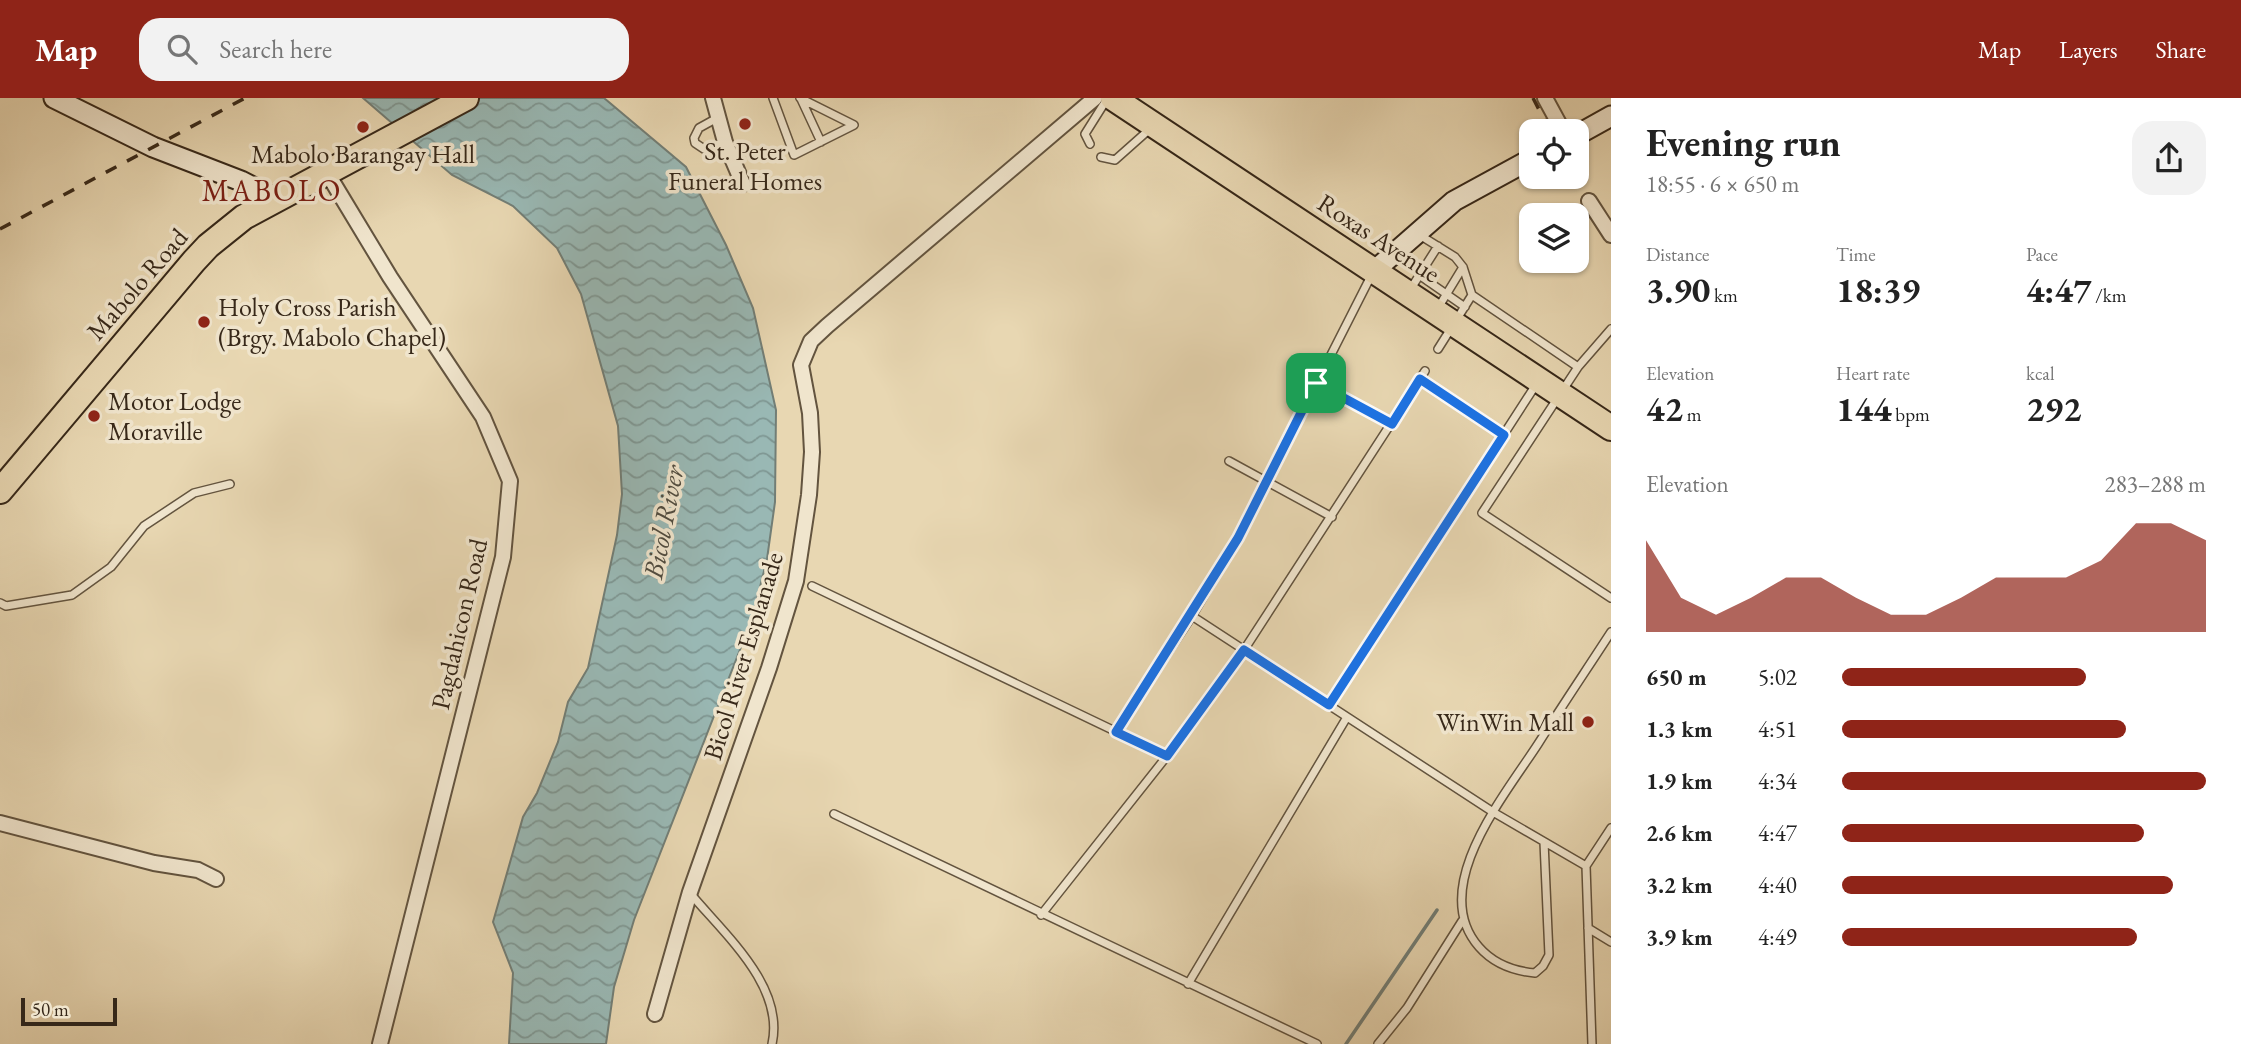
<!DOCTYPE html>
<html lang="en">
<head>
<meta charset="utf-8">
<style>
	body { margin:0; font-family:"EB Garamond",serif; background:#f2f2f2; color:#222; height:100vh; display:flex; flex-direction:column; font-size:26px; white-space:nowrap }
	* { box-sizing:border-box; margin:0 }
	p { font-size:23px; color:#767676 }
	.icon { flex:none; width:38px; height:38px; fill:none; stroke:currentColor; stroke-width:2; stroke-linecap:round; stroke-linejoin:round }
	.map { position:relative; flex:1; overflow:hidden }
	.drawer { display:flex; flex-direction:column; background:#fff; width:630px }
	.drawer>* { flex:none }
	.tools { position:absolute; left:1519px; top:21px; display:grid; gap:14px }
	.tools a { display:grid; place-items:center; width:70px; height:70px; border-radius:14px; background:#fff; box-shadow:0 2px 5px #0004; font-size:35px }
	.scale { position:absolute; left:21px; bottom:18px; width:96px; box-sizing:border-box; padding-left:7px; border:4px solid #372819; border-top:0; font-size:19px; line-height:24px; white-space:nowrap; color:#372819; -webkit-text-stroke:5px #f0e5cd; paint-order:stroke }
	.pin { position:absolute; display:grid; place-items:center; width:60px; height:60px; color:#fff; margin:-30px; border-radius:14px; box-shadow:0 4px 10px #0006 }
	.round { display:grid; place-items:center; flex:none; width:74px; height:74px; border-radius:21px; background:#f2f2f2 }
	.head { display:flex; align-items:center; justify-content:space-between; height:119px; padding:0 35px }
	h1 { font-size:38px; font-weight:700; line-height:52px }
	.stats { display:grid; grid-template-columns:repeat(3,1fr); gap:10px; height:119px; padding:7px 35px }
	.stats div { display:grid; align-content:center }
	.stats b { font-size:35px; font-weight:700 }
	.stats small { font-size:19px; font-weight:400 }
	.stats p { font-size:19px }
	.chart { height:196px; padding:14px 35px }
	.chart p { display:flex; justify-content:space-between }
	.chart svg { width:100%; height:126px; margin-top:7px; fill:#8f2418; opacity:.7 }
	ul { padding:0 35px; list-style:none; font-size:23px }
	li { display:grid; grid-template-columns:112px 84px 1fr; align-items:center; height:52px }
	li i { height:18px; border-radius:9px; background:#8f2418 }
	header { display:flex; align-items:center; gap:42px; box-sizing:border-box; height:98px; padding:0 35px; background:#8f2418; color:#fff }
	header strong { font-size:33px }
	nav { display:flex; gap:38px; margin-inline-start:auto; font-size:24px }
	.search { width:490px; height:63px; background:#f2f2f2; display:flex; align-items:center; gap:18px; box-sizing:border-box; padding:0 24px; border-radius:21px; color:#767676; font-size:26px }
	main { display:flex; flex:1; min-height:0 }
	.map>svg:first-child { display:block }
	.water { fill:url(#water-waves); stroke:#727e76; stroke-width:2 }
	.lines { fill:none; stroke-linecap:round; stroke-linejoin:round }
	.stream { stroke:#727e76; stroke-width:3.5 }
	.lane-casing { stroke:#63543f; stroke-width:10 }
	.street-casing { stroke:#63543f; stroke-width:18 }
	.secondary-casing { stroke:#372819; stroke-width:23 }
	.highway-casing { stroke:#372819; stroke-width:28 }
	.lane { stroke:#f0e5cd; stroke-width:7 }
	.street { stroke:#f0e5cd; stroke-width:14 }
	.secondary { stroke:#f0e5cd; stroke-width:19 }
	.highway { stroke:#e8d7b2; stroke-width:24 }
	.rail { stroke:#372819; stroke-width:3.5; stroke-dasharray:12 12; stroke-linecap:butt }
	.route-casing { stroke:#fff; stroke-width:14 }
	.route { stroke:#1a73e8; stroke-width:9 }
	.poi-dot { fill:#8f2418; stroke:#f0e5cd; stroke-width:2.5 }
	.labels { text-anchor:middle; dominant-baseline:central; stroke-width:7; stroke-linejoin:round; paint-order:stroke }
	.poi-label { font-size:26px; fill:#372819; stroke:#f0e5cd }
	.street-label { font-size:26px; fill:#372819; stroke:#f0e5cd }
	.water-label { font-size:28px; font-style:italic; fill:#504c40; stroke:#f0e5cd }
	.quarter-label { font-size:30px; letter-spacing:2px; fill:#7a1f14; stroke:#f0e5cd }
</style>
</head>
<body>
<header>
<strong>Map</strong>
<div class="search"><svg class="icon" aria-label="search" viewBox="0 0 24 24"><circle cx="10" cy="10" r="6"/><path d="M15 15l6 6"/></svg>Search here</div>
<nav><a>Map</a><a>Layers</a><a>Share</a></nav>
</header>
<main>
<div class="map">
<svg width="1611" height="946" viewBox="0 0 1611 946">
	<defs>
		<pattern id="water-waves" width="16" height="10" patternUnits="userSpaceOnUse" patternTransform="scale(1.75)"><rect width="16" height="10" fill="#99b8b4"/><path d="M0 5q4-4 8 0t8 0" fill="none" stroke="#7e9692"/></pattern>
	</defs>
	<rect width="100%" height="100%" fill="#e8d7b2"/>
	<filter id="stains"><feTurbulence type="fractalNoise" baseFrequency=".00286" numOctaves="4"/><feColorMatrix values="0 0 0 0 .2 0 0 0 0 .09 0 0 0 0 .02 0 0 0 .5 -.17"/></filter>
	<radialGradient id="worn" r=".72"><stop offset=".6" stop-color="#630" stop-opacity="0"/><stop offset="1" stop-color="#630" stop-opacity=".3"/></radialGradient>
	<!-- water -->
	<path class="water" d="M363,0H604L686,69L726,147L753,210L776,312L775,404L767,461L752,521L634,822L614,889L606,946H509L513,875L493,824L523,719L537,695L558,644L568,604L588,570L617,437L622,396L618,328L581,196L557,150L513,108L452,77Z"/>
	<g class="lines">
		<!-- stream -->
		<path class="stream" d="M1346,946L1437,812"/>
		<defs>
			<path id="lane" d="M773,0L794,57L854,27L800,0
				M801,1L821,44
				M719,19L699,30L694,40L695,45L704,51L725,44
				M1090,46L1085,36L1107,1
				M1101,59L1115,62L1151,30
				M1418,136L1455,159L1463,169L1472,197L1578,269
				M1419,177L1465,209
				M1410,192L1438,148
				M1438,210L1463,169
				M1611,231L1578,269L1482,415L1611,500
				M1438,251L1472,197
				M1420,281L1504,337
				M1316,285L1392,326
				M1229,363L1332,419
				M812,488L1167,658
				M0,505L6,508L72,497L111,469L144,428L194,395L230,386
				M1192,518L1493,714L1586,768
				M1329,607L1537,285
				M1116,633L1192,518L1238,440L1372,176
				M834,716L1317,946
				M1544,744L1549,857L1543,868L1535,875C1513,873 1493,865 1479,849C1427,790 1505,697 1538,646C1562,608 1587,571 1611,534
				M690,795C724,836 785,888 772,946
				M1041,817L1167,658L1244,552L1425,273
				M1588,830L1611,844
				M1188,886L1347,619
				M1378,946L1407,910L1462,823
				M1592,946L1586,768L1611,730"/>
			<path id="street" d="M713,0L725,44L743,86
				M1545,0L1563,33
				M326,73L390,179L483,319L510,383L503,459L380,946
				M1589,103L1611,137
				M0,725L154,765L198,772L216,781
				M655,916L690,794L769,570L796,483L809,397L812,354L810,315L801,267L811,243L827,228L1095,0"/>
			<path id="secondary" d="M54,0L153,49L241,83L276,101
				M1577,37L1611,18
				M1374,173L1454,103L1531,61"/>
			<path id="highway" d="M1113,0L1611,330
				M0,393L194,163L208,148L244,119L466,0"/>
		</defs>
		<!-- lane casing -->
		<use href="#lane" class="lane-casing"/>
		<!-- street casing -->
		<use href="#street" class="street-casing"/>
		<!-- secondary casing -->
		<use href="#secondary" class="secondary-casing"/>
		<!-- highway casing -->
		<use href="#highway" class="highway-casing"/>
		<!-- lane -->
		<use href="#lane" class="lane"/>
		<!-- street -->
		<use href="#street" class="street"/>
		<!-- secondary -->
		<use href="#secondary" class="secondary"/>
		<!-- highway -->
		<use href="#highway" class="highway"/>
		<!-- rail -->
		<path class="rail" d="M1533,0L1550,33
			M0,131L245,0"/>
	</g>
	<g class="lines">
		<defs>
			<path id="route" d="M1420,281L1504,337L1329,607L1244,552L1167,658L1116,634L1238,440L1316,285L1392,326Z"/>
		</defs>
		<!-- route casing -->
		<use href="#route" class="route-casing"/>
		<!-- route -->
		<use href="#route" class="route"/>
	</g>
	<!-- markers -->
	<g class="poi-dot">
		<circle cx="745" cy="26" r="7"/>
		<circle cx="363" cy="29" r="7"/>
		<circle cx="204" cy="224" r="7"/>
		<circle cx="94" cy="318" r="7"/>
		<circle cx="1588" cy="624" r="7"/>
	</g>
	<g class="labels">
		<!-- poi labels -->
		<g class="poi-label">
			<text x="745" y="53">St. Peter<tspan x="745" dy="30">Funeral Homes</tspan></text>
			<text x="363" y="56">Mabolo Barangay Hall</text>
			<text x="218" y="209" text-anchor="start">Holy Cross Parish<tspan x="218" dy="30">(Brgy. Mabolo Chapel)</tspan></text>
			<text x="108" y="303" text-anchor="start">Motor Lodge<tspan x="108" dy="30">Moraville</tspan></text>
			<text x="1574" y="624" text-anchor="end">WinWin Mall</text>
		</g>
		<!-- street labels -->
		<g class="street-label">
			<text transform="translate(1379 140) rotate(33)">Roxas Avenue</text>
			<text transform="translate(137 186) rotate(-49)">Mabolo Road</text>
			<text transform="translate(459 526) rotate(-77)">Pagdahicon Road</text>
			<text transform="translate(743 558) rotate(-73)">Bicol River Esplanade</text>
		</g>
		<!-- water labels -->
		<g class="water-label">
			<text transform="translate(663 424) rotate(-79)">Bicol River</text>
		</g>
		<!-- quarter labels -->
		<g class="quarter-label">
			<text x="272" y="92">MABOLO</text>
		</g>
	</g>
	<rect width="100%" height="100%" filter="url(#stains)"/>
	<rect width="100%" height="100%" fill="url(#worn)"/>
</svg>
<div class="tools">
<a><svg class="icon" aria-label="locate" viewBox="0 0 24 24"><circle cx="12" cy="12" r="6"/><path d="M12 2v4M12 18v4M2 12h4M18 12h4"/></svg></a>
<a><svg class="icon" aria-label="layers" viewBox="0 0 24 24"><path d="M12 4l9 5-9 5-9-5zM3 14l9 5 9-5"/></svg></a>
</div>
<div class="scale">50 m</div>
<div class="pin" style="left:1316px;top:285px;background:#1e9e55"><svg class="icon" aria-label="arrive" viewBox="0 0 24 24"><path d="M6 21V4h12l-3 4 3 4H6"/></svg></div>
</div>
<section class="drawer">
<div class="head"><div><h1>Evening run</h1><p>18:55 · 6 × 650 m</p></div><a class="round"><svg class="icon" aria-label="share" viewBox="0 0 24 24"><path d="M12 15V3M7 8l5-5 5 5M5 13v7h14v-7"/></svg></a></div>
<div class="stats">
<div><p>Distance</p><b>3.90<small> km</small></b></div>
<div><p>Time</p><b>18:39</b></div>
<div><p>Pace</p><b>4:47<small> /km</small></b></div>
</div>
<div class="stats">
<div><p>Elevation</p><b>42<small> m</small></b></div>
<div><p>Heart rate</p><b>144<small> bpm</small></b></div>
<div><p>kcal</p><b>292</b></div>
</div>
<div class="chart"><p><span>Elevation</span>283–288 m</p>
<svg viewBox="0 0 160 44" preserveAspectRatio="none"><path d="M0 44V12L10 32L20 38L30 32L40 25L50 25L60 32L70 38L80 38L90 32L100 25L110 25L120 25L130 19L140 6L150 6L160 12V44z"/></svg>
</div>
<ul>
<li><b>650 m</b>5:02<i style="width:67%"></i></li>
<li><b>1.3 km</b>4:51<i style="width:78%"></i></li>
<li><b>1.9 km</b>4:34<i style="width:100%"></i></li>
<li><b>2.6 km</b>4:47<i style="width:83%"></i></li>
<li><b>3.2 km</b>4:40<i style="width:91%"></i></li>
<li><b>3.9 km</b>4:49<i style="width:81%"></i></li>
</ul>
</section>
</main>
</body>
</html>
